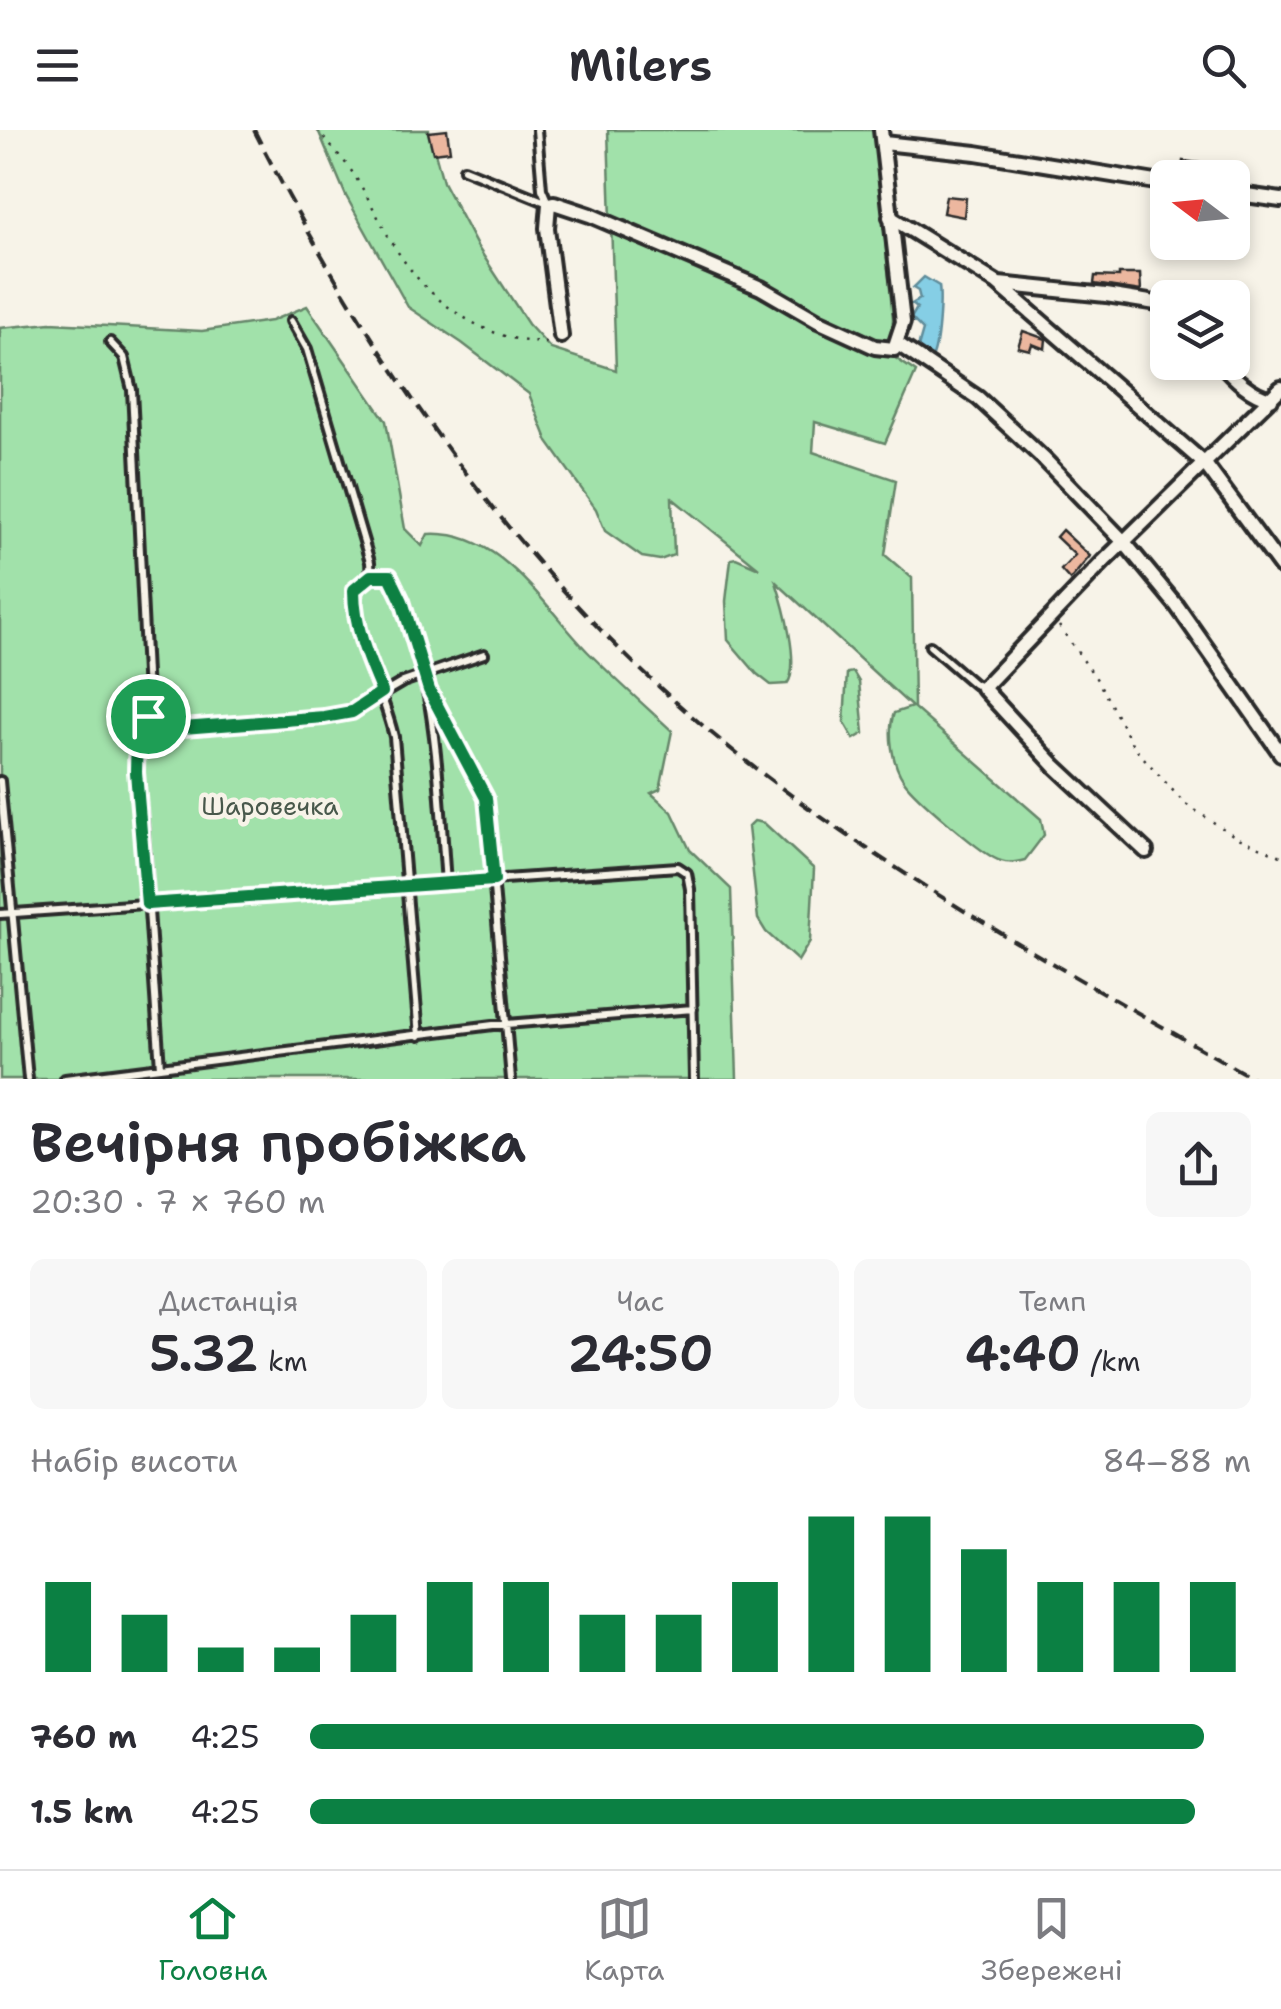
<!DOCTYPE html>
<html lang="uk">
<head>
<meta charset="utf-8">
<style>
	body { margin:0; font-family:"Shantell Sans",sans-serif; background:#f7f7f7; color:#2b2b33; height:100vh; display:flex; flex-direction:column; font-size:38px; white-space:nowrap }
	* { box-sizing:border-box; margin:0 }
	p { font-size:32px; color:#7c7c81 }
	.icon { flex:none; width:55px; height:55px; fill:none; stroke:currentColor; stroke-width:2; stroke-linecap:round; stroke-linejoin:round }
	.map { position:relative; height:949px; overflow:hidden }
	.drawer { display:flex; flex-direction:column; background:#fff; flex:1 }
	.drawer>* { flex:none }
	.needle { width:65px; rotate:286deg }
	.tools { position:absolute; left:1150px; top:30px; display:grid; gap:20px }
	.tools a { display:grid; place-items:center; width:100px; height:100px; border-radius:15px; background:#fff; box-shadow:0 5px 15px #0003; font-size:50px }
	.pin { position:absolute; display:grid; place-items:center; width:85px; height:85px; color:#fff; margin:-42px; border:5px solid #fff; border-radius:50%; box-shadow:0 2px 10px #0007 }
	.round { display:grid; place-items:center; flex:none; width:105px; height:105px; border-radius:15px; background:#f7f7f7 }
	.headline { display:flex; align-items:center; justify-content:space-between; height:170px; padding:0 30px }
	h1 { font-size:55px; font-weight:600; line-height:75px }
	.metrics { display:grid; grid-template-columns:repeat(3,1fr); gap:15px; height:170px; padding:10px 30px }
	.metrics div { display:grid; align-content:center; border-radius:15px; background:#f7f7f7; text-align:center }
	.metrics b { font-size:50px; font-weight:600 }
	.metrics small { font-size:28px; font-weight:400 }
	.metrics p { font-size:28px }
	.chart { height:280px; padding:20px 30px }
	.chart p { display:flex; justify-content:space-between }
	.chart svg { width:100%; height:180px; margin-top:10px; stroke:#0b8043; stroke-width:6 }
	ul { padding:0 30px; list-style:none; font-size:32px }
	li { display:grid; grid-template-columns:160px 120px 1fr; align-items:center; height:75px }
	li i { height:25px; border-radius:12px; background:#0b8043 }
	header { display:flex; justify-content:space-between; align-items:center; height:130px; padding:0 30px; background:#fff; font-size:45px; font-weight:600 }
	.tabs { display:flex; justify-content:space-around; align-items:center; height:140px; border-top:2px solid #e1e1e2; background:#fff; font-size:28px; color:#7c7c81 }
	.tabs a { display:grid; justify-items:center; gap:5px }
	.tabs .selected { color:#0b8043 }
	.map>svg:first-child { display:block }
	.green { fill:#a1e1aa; stroke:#66866a; stroke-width:2.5 }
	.water { fill:#85cee5; stroke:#618d9b; stroke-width:2.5 }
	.building { fill:#ecb79f; stroke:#2b2b2b; stroke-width:2.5 }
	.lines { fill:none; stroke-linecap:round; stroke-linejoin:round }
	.service-casing { stroke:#2b2b2b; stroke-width:14 }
	.minor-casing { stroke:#2b2b2b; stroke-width:20 }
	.path { stroke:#2b2b2b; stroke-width:2.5; stroke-dasharray:2.5 8; stroke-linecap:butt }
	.service { stroke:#f7f3e8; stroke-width:6 }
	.minor { stroke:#f7f3e8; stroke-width:12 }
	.rail { stroke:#2b2b2b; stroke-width:4; stroke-dasharray:15 8; stroke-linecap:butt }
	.route-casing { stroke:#fff; stroke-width:20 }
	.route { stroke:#0b8043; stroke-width:12 }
	.labels { text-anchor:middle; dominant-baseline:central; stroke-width:9; stroke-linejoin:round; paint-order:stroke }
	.park-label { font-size:25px; fill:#48584b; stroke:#f7f3e8 }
</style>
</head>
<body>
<header><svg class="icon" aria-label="menu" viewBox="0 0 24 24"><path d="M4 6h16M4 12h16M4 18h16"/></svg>Milers<svg class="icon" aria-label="search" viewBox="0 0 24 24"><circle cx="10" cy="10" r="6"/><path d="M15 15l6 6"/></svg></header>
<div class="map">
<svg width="1281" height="949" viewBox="0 0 1281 949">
	<rect width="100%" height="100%" fill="#f7f3e8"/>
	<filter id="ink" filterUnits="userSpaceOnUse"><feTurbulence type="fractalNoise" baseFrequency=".01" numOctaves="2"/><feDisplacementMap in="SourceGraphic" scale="20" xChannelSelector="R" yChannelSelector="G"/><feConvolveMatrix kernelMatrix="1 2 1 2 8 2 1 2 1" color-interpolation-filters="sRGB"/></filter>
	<g filter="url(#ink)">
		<!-- green -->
		<path class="green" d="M318,0H429L443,52L477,116L528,194L551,219L616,240L608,0H874L893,188L891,225L916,242L885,313L815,292L813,322L896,350L885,425L912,448L914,578L1041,689L1044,705L1025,730C1014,733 1005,734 994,728C977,719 915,667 904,651C892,634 887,602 894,583L912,577L776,452C783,473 801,536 787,554L771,555L757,544L728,510L726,471L731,429L736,428L759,438L672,368L674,425L660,430L642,427L605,401L596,379L548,312L529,264L462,213L408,177L346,66Z
			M307,176L386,291L405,399L422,416L428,404C501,399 543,476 588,522C615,549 644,575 672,601L660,659L651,663L672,682L690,720L731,759L737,949H0V198L51,193L202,201L271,191Z
			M853,542L859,552L864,603L854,609L844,592L847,543Z
			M754,691L764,693L814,739L810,811L798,831L766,802L758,789L748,697Z"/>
		<!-- water -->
		<path class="water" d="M924,147L939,156C941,170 938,217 932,228L928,229L917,221L923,200L911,188L917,178L912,174L920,169L918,161L913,158Z"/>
		<!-- building -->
		<path class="building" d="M447,0L450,21L433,23L428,2Z
			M1183,31L1224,36L1222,48L1181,45Z
			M946,66L966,68L964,87L943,83Z
			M1119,144H1140L1141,161L1094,154L1095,146L1119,147Z
			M1023,201L1046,209L1045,219L1032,214L1030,220L1018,217Z
			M1062,400L1090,426L1070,450L1061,440L1075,425L1056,407Z"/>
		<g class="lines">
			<defs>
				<path id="service" d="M537,0L542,59L548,73
					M464,39L548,73
					M291,191L307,219L370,432L371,446L354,461C354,509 383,559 394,607L419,906
					M110,212L124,227L132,260L148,585L137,604L136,642L143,695L160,937
					M371,446H390C437,541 438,649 446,753
					M930,516L974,554L982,557
					M429,559L486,668L511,949
					M148,585L183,598L324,587L352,582L403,552L484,524
					M0,651L28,949
					M0,784L678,737L687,743L690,759L694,949
					M65,949L493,895L693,879"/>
				<path id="minor" d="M884,13L976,23L1168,54
					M1232,63L1281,70
					M890,87L997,153L1205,334L1281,437
					M999,154L1106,165L1156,173L1168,180
					M561,206L547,98L549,74L554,73L590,85L761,158L818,191L875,217L894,219L903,192L881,0
					M898,214L978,268L1044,329L1124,412L1177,476L1281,624
					M1220,232C1234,248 1250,264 1271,269
					M1146,721L1055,636L983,558L1104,431L1281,258"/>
			</defs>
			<!-- service casing -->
			<use href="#service" class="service-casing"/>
			<!-- minor casing -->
			<use href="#minor" class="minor-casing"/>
			<!-- path -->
			<path class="path" d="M317,0C330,16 346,31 356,48C374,76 387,109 407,135C441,181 494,213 551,213
				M1059,496L1098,551L1134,617L1184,673L1236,707L1281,726"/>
			<!-- service -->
			<use href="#service" class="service"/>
			<!-- minor -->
			<use href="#minor" class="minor"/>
			<!-- rail -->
			<path class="rail" d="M254,0C373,235 528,457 736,623C895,750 1078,848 1254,949"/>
		</g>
	</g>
	<g class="lines" filter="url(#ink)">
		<defs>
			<path id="route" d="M371,446H390L402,471L429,560L486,668L494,750L147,774L136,642L137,604L148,586L183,598L324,587L352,582L382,562C368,530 354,496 354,460Z"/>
		</defs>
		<!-- route casing -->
		<use href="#route" class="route-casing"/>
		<!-- route -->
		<use href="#route" class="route"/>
	</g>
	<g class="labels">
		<!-- park labels -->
		<g class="park-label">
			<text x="270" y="676">Шаровечка</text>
		</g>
	</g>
</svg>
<div class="tools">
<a><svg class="needle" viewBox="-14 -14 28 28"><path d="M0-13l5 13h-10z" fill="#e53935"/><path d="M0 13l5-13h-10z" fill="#7c7c81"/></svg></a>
<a><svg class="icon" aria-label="layers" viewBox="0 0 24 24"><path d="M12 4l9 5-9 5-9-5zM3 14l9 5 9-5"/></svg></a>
</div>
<div class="pin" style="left:148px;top:586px;background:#1e9e55"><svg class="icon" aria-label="arrive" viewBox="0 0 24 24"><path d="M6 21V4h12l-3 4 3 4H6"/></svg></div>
</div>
<section class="drawer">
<div class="headline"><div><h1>Вечірня пробіжка</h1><p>20:30 · 7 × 760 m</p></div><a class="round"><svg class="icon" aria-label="share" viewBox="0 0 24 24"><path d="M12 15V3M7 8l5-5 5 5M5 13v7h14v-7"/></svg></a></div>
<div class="metrics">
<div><p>Дистанція</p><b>5.32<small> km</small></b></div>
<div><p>Час</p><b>24:50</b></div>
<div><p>Темп</p><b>4:40<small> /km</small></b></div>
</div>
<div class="chart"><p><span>Набір висоти</span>84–88 m</p>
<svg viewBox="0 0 160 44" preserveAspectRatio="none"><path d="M5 44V22M15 44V30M25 44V38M35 44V38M45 44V30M55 44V22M65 44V22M75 44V30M85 44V30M95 44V22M105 44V6M115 44V6M125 44V14M135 44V22M145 44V22M155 44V22"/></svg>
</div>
<ul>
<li><b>760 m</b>4:25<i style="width:95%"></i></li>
<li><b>1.5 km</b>4:25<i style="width:94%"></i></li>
</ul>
</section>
<nav class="tabs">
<a class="selected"><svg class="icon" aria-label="home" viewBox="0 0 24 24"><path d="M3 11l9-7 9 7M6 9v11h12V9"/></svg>Головна</a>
<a><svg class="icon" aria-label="map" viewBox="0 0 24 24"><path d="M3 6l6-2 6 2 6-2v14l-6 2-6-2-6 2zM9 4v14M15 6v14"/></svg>Карта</a>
<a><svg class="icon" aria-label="saved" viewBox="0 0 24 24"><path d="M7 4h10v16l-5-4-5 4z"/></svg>Збережені</a>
</nav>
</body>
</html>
